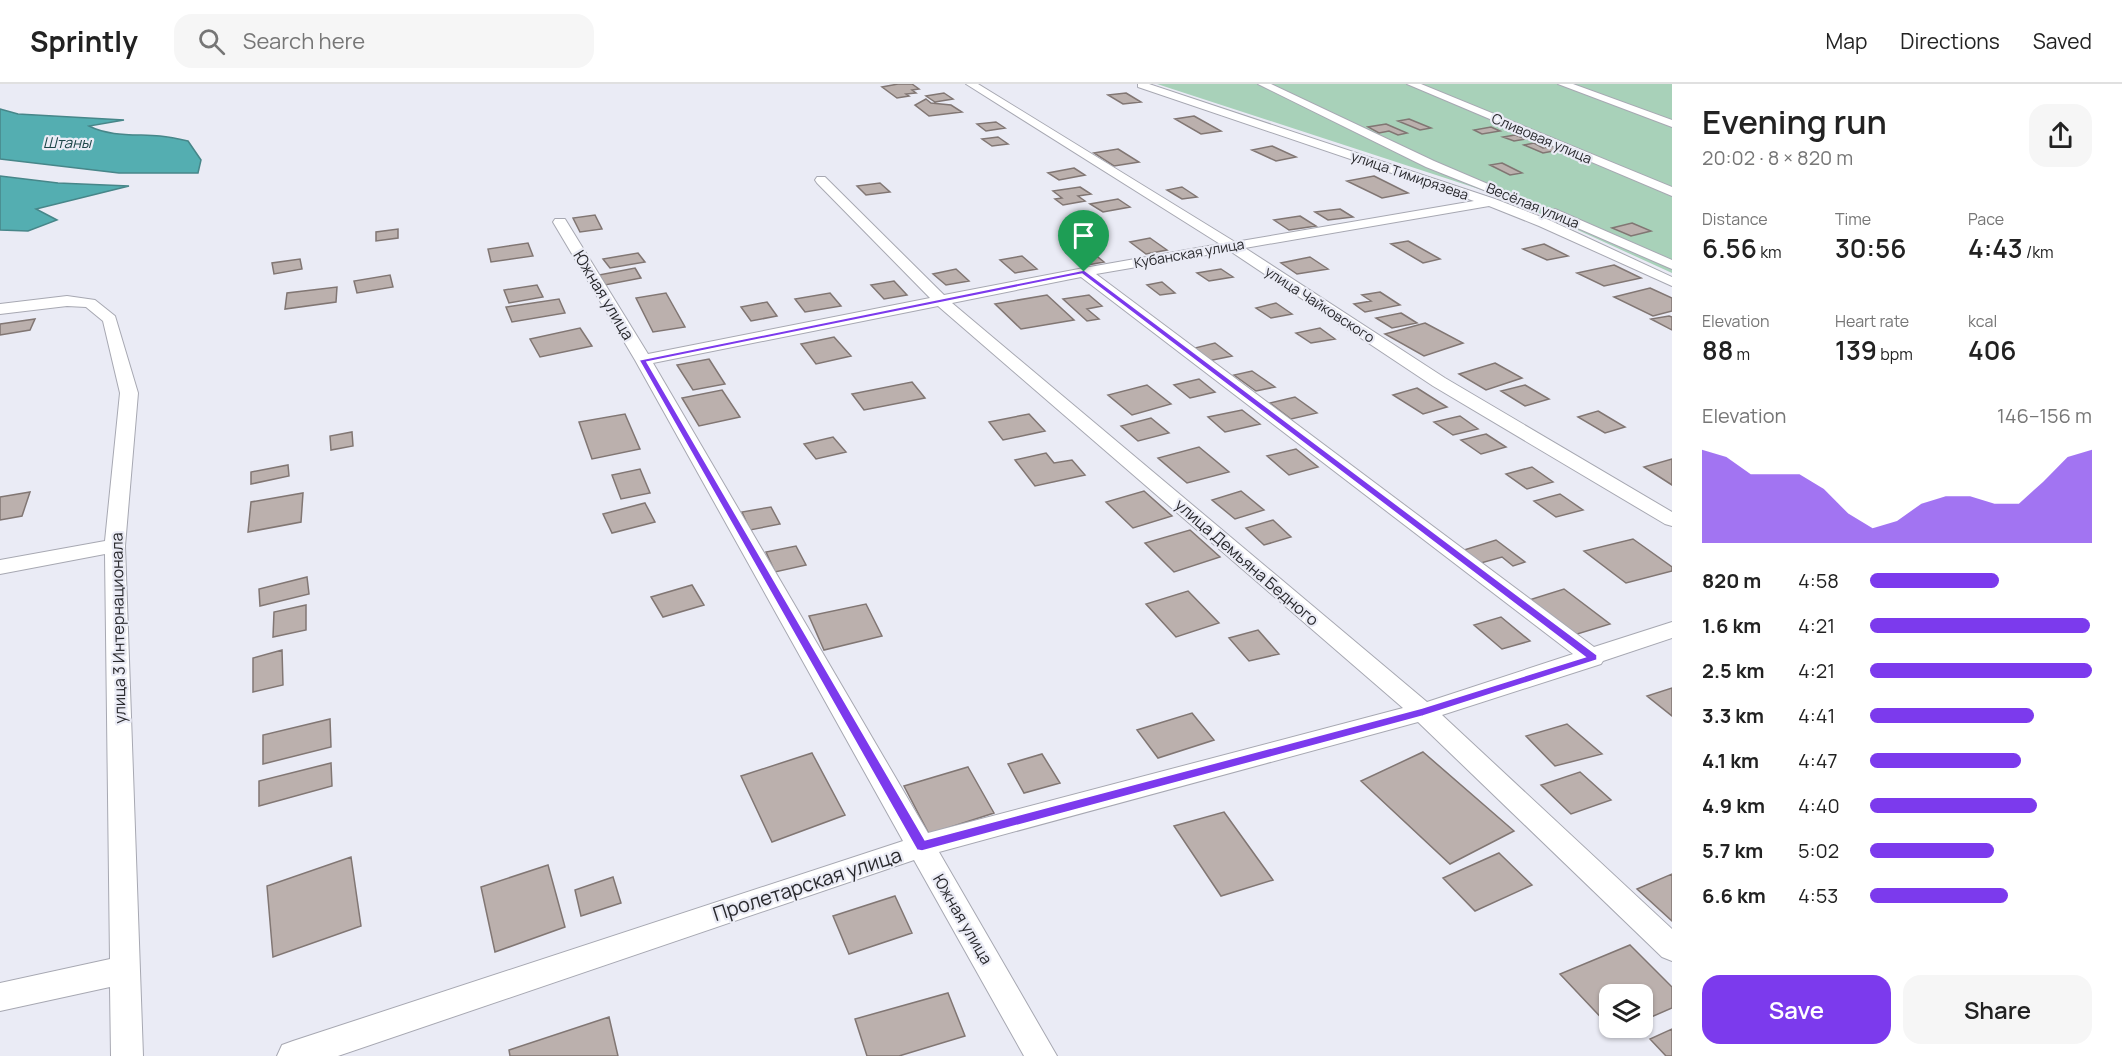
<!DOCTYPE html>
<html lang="en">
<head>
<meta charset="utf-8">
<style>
	body { margin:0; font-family:Manrope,sans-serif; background:#f6f6f6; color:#222; height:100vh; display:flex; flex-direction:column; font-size:22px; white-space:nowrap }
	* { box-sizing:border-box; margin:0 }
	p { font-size:20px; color:#767676 }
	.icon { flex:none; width:33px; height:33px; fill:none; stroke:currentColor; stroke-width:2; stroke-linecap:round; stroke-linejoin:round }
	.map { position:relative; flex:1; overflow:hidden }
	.panel { display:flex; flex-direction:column; background:#fff; width:450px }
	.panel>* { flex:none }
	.tools { position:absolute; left:1599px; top:900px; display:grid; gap:12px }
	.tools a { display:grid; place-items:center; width:54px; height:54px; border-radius:12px; background:#fff; box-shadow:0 2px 4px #0004; font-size:30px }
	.pin { position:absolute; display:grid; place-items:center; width:51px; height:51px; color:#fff; margin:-62px -26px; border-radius:50% 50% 50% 0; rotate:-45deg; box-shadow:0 0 6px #0007 }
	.pin .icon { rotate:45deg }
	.round { display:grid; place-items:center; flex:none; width:63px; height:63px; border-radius:18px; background:#f6f6f6 }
	.head { display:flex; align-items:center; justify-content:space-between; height:102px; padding:0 30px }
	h1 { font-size:33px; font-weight:600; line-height:45px }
	.figures { display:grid; grid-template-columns:repeat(3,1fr); gap:9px; height:102px; padding:6px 30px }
	.figures div { display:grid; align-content:center }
	.figures b { font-size:26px; font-weight:600 }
	.figures small { font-size:16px; font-weight:400 }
	.figures p { font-size:16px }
	.chart { height:168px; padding:12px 30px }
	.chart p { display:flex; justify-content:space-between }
	.chart svg { width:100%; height:108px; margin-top:6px; fill:#7c3aed; opacity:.7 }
	.primary-button { display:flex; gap:12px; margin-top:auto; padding:12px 30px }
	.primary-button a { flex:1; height:69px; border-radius:18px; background:#7c3aed; color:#fff; font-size:24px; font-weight:600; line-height:69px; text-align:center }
	.primary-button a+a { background:#f6f6f6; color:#222 }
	ul { padding:0 30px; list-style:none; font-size:20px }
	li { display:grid; grid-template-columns:96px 72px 1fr; align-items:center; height:45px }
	li i { height:15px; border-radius:8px; background:#7c3aed }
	header { display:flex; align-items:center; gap:36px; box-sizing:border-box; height:84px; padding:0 30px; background:#fff; border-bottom:2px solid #e0e0e0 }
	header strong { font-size:28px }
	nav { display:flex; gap:33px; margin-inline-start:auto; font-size:21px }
	.search { width:420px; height:54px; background:#f6f6f6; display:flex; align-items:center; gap:15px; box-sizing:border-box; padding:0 21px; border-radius:18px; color:#767676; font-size:22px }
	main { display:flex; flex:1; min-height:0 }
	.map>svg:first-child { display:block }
	.green { fill:#a8d1b9 }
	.water { fill:#54aeb1; stroke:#478689; stroke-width:1.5 }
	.building { fill:#bbb0ad; stroke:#817673; stroke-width:1.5 }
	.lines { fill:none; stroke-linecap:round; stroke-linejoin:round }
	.minor-casing { stroke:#a7a8b2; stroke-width:2 }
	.minor { fill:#fff; fill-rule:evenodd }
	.route { fill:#7c3aed; stroke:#fff; stroke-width:1.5; fill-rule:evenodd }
	.labels { text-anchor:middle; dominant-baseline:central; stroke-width:4.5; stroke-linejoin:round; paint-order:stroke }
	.far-street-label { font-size:14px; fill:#29292d; stroke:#eaebf5 }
	.far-water-label { font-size:15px; font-style:italic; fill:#1d4749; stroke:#eaebf5 }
	.street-label { font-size:16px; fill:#29292d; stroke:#eaebf5 }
	.near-street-label { font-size:20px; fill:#29292d; stroke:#eaebf5 }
</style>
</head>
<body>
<header>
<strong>Sprintly</strong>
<div class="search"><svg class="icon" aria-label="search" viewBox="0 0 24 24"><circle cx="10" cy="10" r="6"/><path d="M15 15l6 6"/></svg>Search here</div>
<nav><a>Map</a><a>Directions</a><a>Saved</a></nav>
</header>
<main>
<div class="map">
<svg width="1672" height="972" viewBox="0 0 1672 972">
	<rect width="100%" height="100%" fill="#eaebf5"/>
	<!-- green -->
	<path class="green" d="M1157,0H1672V189L1558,137L1485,107Z"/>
	<!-- water -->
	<path class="water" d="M0,25L18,30L124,36L89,42C110,53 137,50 160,52C169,53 179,55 188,57L201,76L198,89H119L0,75Z
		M0,92L58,99L129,102L36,125L57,136L28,147L0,146Z"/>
	<!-- building -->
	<path class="building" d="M898,0H912L919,5L912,6L916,9L906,10L909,12L897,14L882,3Z
		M944,9L953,15L935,18L926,12Z
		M1126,9L1141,18L1123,20L1108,11Z
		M926,15L931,19L951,21L962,28L929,32L915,21Z
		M1194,32L1221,47L1201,50L1175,35Z
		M1409,35L1431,44L1420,46L1398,37Z
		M996,38L1005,44L986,47L977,40Z
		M1386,40L1407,49L1398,51L1389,47L1379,49L1368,43Z
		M1491,43L1500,47L1482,50L1474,46Z
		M1515,51L1526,55L1514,57L1503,53Z
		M998,53L1008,60L992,62L982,55Z
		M1534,59L1543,64L1555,62L1564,65L1543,69L1524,61Z
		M1272,62L1296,73L1276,77L1252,66Z
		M1118,65L1139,78L1114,82L1094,69Z
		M1502,79L1522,89L1510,91L1490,81Z
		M1074,84L1085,91L1059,96L1048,89Z
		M1374,92L1408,109L1382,114L1347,97Z
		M880,99L890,108L866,111L857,102Z
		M1080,103L1091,110L1078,112L1085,117L1063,121L1055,115L1062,114L1053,107Z
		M1182,103L1197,113L1182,115L1167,106Z
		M1118,115L1130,123L1103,128L1090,120Z
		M1340,125L1353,133L1328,136L1315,128Z
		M595,131L602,145L580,148L573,134Z
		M1300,132L1316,142L1289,146L1274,136Z
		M1632,139L1651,147L1631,152L1612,144Z
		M398,145V154L376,157V148Z
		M1150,154L1167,166L1146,170L1130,158Z
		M1408,157L1440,175L1423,179L1391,160Z
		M528,159L533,172L491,178L488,165Z
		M1544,160L1568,172L1547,176L1523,165Z
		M1088,165L1104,178L1082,182L1066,169Z
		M638,169L645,178L610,184L603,175Z
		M1022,172L1037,185L1015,189L1000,176Z
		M1310,173L1328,185L1297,190L1281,179Z
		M300,175L302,185L274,190L272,179Z
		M1614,181L1641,194L1604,202L1577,189Z
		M635,184L641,194L605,201L599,191Z
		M956,185L969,197L946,201L933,190Z
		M1221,185L1233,193L1209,197L1197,189Z
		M390,191L393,203L357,209L354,197Z
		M894,197L907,211L884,215L871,201Z
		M1162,198L1175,209L1160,211L1147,201Z
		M537,201L543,213L509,219L504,206Z
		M337,203L336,218L285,225L287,209Z
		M1650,204L1672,214V227L1653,232L1614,213Z
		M1380,208L1400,221L1365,228L1354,220L1371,217L1362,211Z
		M666,209L685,243L653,248L636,214Z
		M830,209L841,222L805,228L795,215Z
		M1047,211L1074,236L1021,245L995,220Z
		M1089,211L1102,222L1087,225L1099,235L1087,237L1063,215Z
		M559,215L565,229L512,238L506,223Z
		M767,218L777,232L751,237L741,223Z
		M1276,219L1292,230L1271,234L1256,224Z
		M1401,229L1417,239L1392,244L1376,234Z
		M1669,232L1672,233V246L1651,235Z
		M35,235L30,246L0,251V240Z
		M1425,239L1463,259L1424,272L1385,250Z
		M580,244L592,262L540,273L530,255Z
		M1320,244L1335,255L1311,259L1296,249Z
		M834,253L851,272L816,280L801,260Z
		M1215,259L1232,272L1208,277L1191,265Z
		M709,275L725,300L693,306L677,281Z
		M1495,279L1522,294L1486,306L1459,290Z
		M1252,287L1275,303L1256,307L1234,291Z
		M1199,295L1215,308L1190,314L1174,301Z
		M912,298L925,314L864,326L852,310Z
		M1147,301L1171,320L1132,331L1108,311Z
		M1525,301L1549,315L1525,322L1501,307Z
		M1417,304L1447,323L1423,330L1393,311Z
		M722,306L740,333L699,342L682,314Z
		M1295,313L1317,329L1291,335L1270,319Z
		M1242,326L1260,340L1225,348L1208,333Z
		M1598,327L1625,343L1605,349L1578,333Z
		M625,330L640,365L592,375L579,338Z
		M1029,330L1045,347L1003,356L989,338Z
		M1460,332L1478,345L1453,351L1434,338Z
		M1151,334L1169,349L1138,357L1121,342Z
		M352,348L353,362L331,366L330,352Z
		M1486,350L1506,363L1481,370L1461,356Z
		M833,353L846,368L816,375L804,360Z
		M1199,363L1229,388L1187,399L1158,374Z
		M1296,365L1318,383L1289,391L1267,372Z
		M1046,369L1054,379L1072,376L1085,391L1035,402L1015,376Z
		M1672,375V401L1644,383Z
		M288,381L289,392L251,400V388Z
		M1532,383L1553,398L1527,405L1506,390Z
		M640,385L650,409L621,415L612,391Z
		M1144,407L1172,432L1133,444L1106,418Z
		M1241,407L1264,426L1235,435L1212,416Z
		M30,408L22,432L0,436V413Z
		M303,409L301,438L248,448L251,418Z
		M1560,410L1583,426L1556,433L1534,417Z
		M645,419L655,438L612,449L603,430Z
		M771,423L780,440L750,446L742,428Z
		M1273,436L1291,453L1264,461L1246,444Z
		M1190,446L1220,473L1174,488L1145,459Z
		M1633,455L1672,483V487L1626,499L1584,467Z
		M1496,456L1525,478L1513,482L1502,473L1481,479L1464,466Z
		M796,462L806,481L775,488L766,468Z
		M307,493L309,510L260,522L259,505Z
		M692,501L704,521L663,533L651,513Z
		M1564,505L1610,540L1574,551L1529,516Z
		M1188,507L1219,539L1176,553L1146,520Z
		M866,520L882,552L824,566L809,532Z
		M306,521V546L273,553L274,528Z
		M1501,533L1530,557L1502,565L1474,541Z
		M1258,546L1279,570L1249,577L1229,554Z
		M282,566L283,601L253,608V574Z
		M1672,604V632L1647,612Z
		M1192,629L1214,656L1158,674L1137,646Z
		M330,635L331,663L263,680V651Z
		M1567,640L1602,670L1555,682L1526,652Z
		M1423,668L1514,747L1450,780L1361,697Z
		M812,669L845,731L772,758L741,692Z
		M1042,670L1060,699L1024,709L1008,680Z
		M331,679L332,702L259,722V697Z
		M968,683L994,729L929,750L904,702Z
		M1580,688L1611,716L1571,730L1541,701Z
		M1224,728L1273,796L1221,812L1174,742Z
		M1499,769L1532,801L1475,827L1443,794Z
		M351,773L361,842L273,873L267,802Z
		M548,781L565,843L495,868L481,803Z
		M1672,790V837L1637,805Z
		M613,793L621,819L581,832L575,806Z
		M895,812L912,849L849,870L833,832Z
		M1630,861L1672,903V924L1642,937V910H1610V943L1560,890Z
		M948,909L965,952L899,972H867L855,935Z
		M609,933L618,972H510L509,966Z
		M1672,945V972H1666L1650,955Z"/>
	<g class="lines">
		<defs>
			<path id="minor" d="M966,0H978L1235,158L1474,117L1138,3V0H1149L1495,115L1549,136L1672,193V202L1539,142L1489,122L1245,164L1445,294L1672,428V442L1665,440L1433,302L1230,167L1096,190L1594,563L1672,538V554L1603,577L1601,580L1442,631L1672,845V877L1662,873L1418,638L939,768L1057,972H1024L914,776L338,972H277L282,961L293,957L903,757L635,276L553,138L555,135H565L648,270L930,214L817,99L815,96L817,93H825L944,211L1084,184L1220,160ZM1081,193L1573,570L1427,618L952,219ZM938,222L1403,624L928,749L653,279Z
				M1258,0H1271L1434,77L1509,109L1507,112H1499L1426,83Z
				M1407,0H1421L1672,103V112Z
				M1558,0H1573L1672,36V43Z
				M1555,125L1672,176V185L1550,132L1548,129Z
				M67,212L95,216L115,232L138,309L125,462L143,972H111L110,903L0,927V899L110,875L105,470L0,490V476L105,457L120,309L103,237L86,223L67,222L0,230V220Z"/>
		</defs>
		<!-- minor casing -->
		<use href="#minor" class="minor-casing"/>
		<!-- minor -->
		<use href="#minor" class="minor"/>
	</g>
	<!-- route -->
	<path class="route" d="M1084,186L1597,571V576L1423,632L922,767L917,766L639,276ZM1082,190L1585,573L1422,624L925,756L647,278Z"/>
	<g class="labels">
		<!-- far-street labels -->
		<g class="far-street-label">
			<text transform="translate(1542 54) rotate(23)">Сливовая улица</text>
			<text transform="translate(1410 91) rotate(19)">улица Тимирязева</text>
			<text transform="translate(1533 121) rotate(22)">Весёлая улица</text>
			<text transform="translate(1189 169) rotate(-10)">Кубанская улица</text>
			<text transform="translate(1320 220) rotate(33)">улица Чайковского</text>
		</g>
		<!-- far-water labels -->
		<g class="far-water-label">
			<text x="67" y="58">Штаны</text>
		</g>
		<!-- street labels -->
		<g class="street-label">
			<text transform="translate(604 211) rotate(59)">Южная улица</text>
			<text transform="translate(1247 478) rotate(41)">улица Демьяна Бедного</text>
			<text transform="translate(118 544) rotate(-91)">улица 3 Интернационала</text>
			<text transform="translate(963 835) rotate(60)">Южная улица</text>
		</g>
		<!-- near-street labels -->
		<g class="near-street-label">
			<text transform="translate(807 800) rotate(-18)">Пролетарская улица</text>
		</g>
	</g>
</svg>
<div class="tools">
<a><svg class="icon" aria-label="layers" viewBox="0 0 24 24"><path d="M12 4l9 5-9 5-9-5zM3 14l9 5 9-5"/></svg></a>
</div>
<div class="pin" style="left:1084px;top:188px;background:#1e9e55"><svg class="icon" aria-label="arrive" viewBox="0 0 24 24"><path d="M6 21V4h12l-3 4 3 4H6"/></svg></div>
</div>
<section class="panel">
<div class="head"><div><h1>Evening run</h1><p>20:02 · 8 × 820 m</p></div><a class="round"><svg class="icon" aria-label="share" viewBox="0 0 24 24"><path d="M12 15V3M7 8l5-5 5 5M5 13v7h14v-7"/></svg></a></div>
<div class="figures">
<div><p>Distance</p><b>6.56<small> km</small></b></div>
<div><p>Time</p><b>30:56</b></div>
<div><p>Pace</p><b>4:43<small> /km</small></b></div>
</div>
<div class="figures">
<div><p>Elevation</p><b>88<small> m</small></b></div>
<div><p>Heart rate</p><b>139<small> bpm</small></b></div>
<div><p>kcal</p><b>406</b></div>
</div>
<div class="chart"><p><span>Elevation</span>146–156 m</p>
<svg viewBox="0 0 160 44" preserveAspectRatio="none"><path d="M0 44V6L10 9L20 16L30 16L40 16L50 22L60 32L70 38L80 35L90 28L100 25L110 25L120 28L130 28L140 19L150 9L160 6V44z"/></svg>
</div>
<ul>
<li><b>820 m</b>4:58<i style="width:58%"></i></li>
<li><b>1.6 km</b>4:21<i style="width:99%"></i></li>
<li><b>2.5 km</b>4:21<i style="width:100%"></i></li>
<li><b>3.3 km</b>4:41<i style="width:74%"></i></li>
<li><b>4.1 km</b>4:47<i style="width:68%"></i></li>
<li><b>4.9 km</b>4:40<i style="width:75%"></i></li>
<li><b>5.7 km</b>5:02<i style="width:56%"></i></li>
<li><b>6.6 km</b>4:53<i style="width:62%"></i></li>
</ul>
<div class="primary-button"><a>Save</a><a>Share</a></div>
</section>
</main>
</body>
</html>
